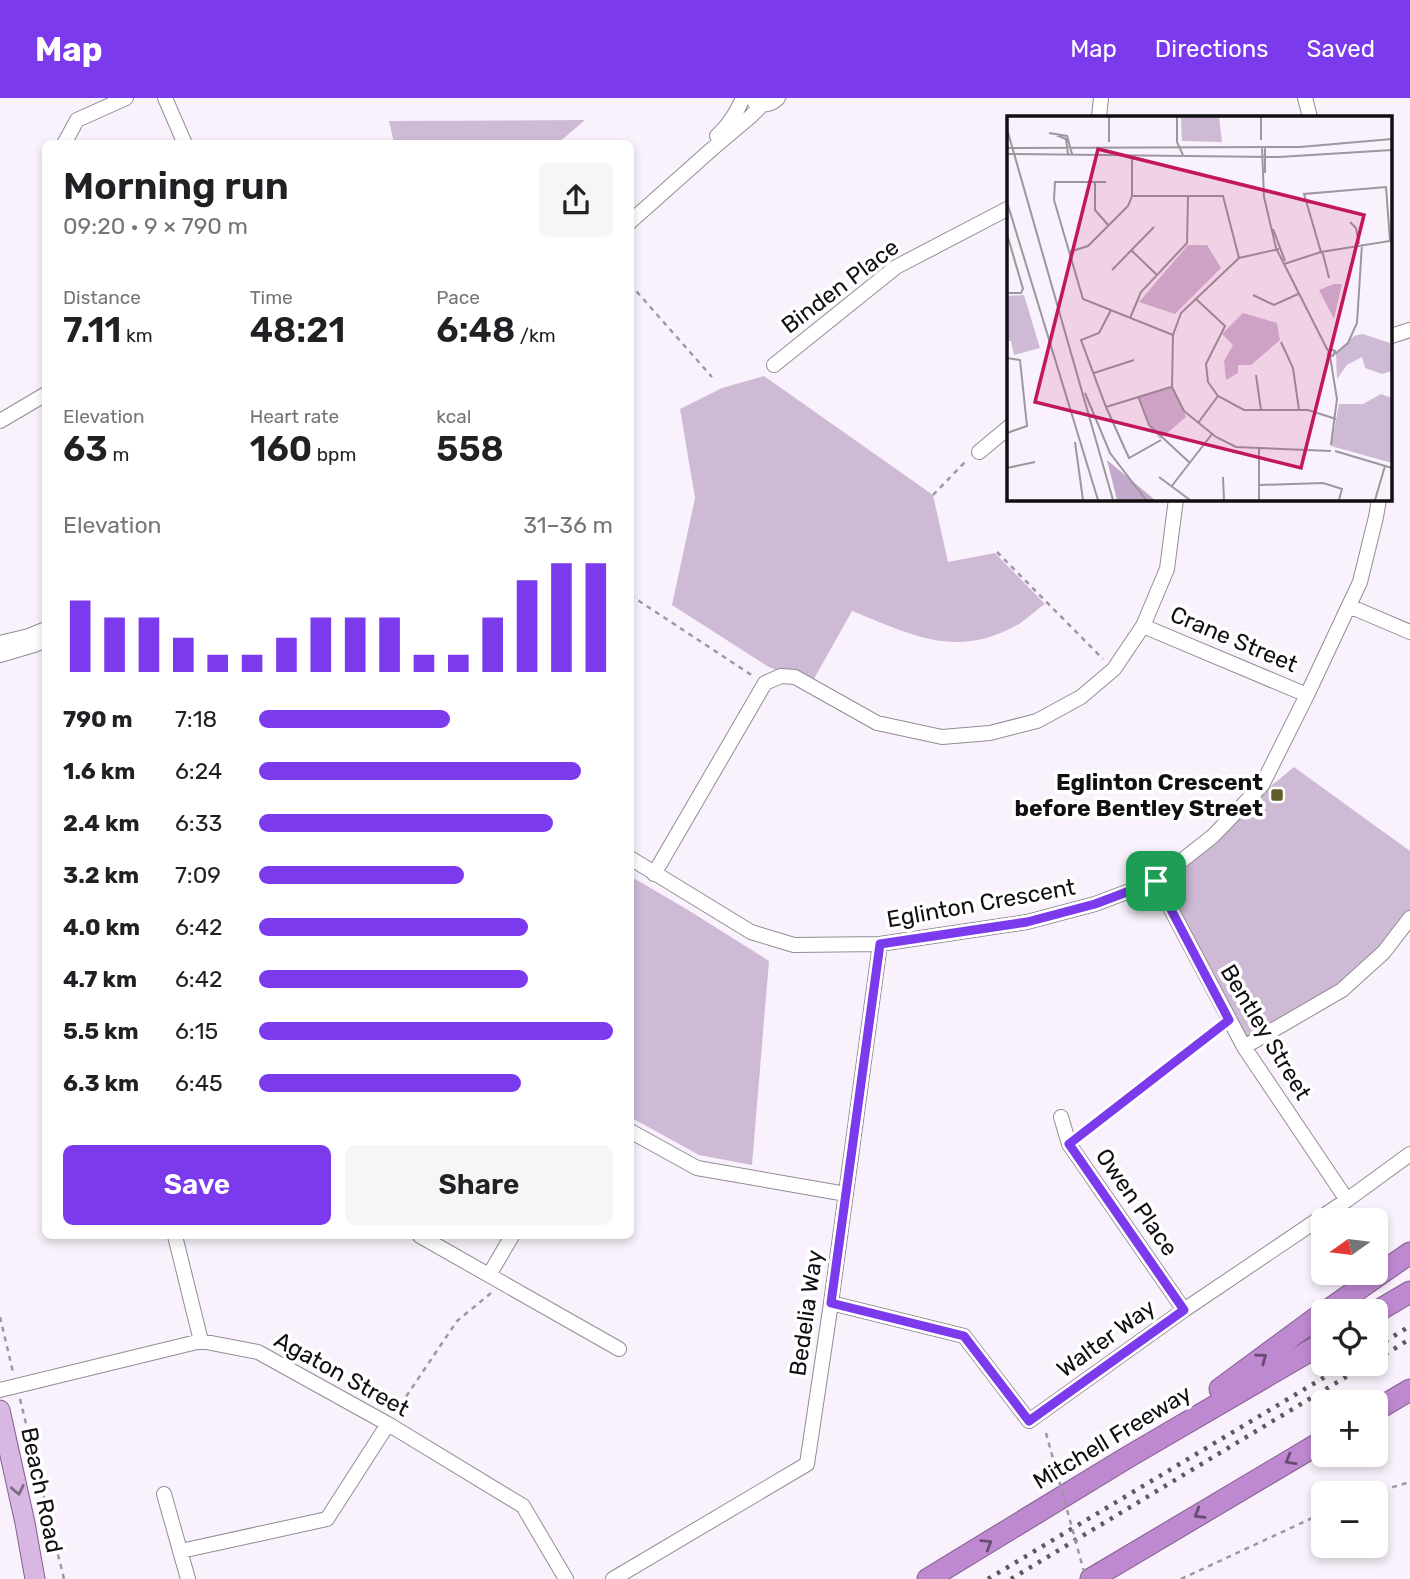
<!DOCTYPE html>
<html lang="en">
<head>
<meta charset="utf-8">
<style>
	body { margin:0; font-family:Rubik,sans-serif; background:#f6f6f6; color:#202124; height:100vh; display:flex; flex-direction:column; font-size:26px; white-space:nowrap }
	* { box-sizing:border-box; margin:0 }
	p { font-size:23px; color:#757577 }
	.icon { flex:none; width:38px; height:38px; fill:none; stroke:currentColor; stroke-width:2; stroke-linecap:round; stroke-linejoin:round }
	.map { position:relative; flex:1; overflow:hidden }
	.sheet { position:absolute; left:42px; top:42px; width:592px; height:1099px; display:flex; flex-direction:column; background:#fff; border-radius:10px; box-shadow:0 4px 10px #0003 }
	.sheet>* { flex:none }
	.needle { width:46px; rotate:256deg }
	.buttons { position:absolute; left:1311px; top:1110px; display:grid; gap:14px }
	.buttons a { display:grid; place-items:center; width:77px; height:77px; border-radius:10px; background:#fff; box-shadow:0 4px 10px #0003; font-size:35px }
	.pin { position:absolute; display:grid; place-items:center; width:60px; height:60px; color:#fff; margin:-30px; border-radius:14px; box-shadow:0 4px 10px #0006 }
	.round { display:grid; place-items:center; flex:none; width:74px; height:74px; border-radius:10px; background:#f6f6f6 }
	.headline { display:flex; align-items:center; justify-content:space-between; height:119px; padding:0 21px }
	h1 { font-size:38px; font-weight:600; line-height:52px }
	.stats { display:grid; grid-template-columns:repeat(3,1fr); gap:10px; height:119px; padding:7px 21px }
	.stats div { display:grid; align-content:center }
	.stats b { font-size:35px; font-weight:600 }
	.stats small { font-size:19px; font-weight:400 }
	.stats p { font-size:19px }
	.chart { height:196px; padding:14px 21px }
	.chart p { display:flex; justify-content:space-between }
	.chart svg { width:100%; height:126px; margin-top:7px; stroke:#7c3aed; stroke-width:6 }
	.cta { display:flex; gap:14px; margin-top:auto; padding:14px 21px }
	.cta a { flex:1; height:80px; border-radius:10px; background:#7c3aed; color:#fff; font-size:28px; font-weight:600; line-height:80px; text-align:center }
	.cta a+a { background:#f6f6f6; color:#202124 }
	ul { padding:0 21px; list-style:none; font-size:23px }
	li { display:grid; grid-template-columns:112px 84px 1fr; align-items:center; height:52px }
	li i { height:18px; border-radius:9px; background:#7c3aed }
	header { display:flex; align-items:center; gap:42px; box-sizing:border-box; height:98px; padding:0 35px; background:#7c3aed; color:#fff }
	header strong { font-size:33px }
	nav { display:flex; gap:38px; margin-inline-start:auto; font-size:24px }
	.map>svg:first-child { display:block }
	.green { fill:#cfbad6 }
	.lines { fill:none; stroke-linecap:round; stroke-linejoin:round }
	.minor-casing { stroke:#938c95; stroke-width:16 }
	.major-casing { stroke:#815e8e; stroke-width:21 }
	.highway-casing { stroke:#815e8e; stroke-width:23 }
	.path { stroke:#9d989f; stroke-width:2.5; stroke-dasharray:5 5; stroke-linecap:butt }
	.minor { stroke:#fff; stroke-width:14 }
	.major { stroke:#d8b8e3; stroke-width:19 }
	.highway { stroke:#be89d0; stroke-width:21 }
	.rail { stroke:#5d5a5f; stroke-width:4.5; stroke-dasharray:3.5 7; stroke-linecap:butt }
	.path-bridge { stroke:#9d989f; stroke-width:2.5; stroke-dasharray:5 5; stroke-linecap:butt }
	.oneway { stroke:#684c71 }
	.oneway2 { stroke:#7e6c85 }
	.route-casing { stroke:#fff; stroke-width:14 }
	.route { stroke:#7c3aed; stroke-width:9 }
	.poi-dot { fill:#5f5e2b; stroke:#fff; stroke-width:2.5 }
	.labels { text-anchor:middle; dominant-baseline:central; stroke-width:7; stroke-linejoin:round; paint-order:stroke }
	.street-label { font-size:23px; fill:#110f12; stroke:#fff }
	.poi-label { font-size:23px; font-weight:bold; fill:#110f12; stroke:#fff; text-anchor:end }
	.inset-road { fill:none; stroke:#9c979e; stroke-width:2 }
	.view { fill:#c2185b; fill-opacity:0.15; stroke:#c2185b; stroke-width:3.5 }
	.inset-edge { fill:none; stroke:#110f12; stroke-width:3.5 }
</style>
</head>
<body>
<header>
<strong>Map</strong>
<nav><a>Map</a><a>Directions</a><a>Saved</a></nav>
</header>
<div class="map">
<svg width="1410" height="1481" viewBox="0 0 1410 1481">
	<rect width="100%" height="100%" fill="#f9f2fc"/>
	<!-- green -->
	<path class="green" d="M585,22L557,46L394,45L389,23Z
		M764,278L933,397L948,464L995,455L1045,506C1036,512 1028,520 1019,526C957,562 912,537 852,513L810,588L767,568L672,507L695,400L680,311L722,290Z
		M1294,669L1410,753V820L1335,896L1244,949L1156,783Z
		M630,778L688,812L769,863L752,1067L699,1057L630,1019Z"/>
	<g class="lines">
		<defs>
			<path id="minor" d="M165,0L185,46
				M1305,0L1310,19
				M755,5C764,8 771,7 778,0
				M1099,19L1101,0
				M717,38C728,28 737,14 743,0
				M64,46L77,22L126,0
				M630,124L712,51L750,19L762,7
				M1391,238L1410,232
				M774,267L896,169L1009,110
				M0,323L46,296
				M979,354L1009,329
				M1349,508L1410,534
				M1143,528L1307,597
				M0,545L29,538L46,531
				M0,557L34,547L46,542
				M630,760L751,834L794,847L880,846L1027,824L1095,806L1156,783L1213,738L1262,687L1307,597L1360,484L1376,419L1379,401
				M654,776L765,585L781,578L795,579L877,625L942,639L990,635L1037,623L1081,599L1114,571L1143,528L1167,471L1176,401
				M1156,783L1244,949L1347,1102
				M1244,949L1342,892L1384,854L1410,820
				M1061,1019L1069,1046L1184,1212
				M630,1033L697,1070L846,1096
				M175,1138L201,1243
				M420,1138L619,1251
				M489,1177L512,1138
				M831,1205L964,1238L1029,1323L1184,1212L1347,1102L1410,1056
				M0,1292L201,1243L258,1254L388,1326L523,1408L566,1481
				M164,1396L188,1481
				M181,1453L327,1421L388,1326
				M613,1481L807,1366L831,1205L880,846"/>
			<path id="major" d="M0,1312L25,1425L35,1481"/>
			<path id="highway" d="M1327,1213L1410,1155
				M1376,1214L1410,1194
				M1220,1291L1323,1215
				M1376,1312L1410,1292
				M928,1481L1128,1359L1323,1245
				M1091,1481L1323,1343"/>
		</defs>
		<!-- minor casing -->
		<use href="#minor" class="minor-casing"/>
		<!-- major casing -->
		<use href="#major" class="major-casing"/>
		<!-- highway casing -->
		<use href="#highway" class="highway-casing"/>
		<!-- path -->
		<path class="path" d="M630,186L712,279
			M933,397L967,362
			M997,454L1103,561
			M630,497L753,578
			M1080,1037L1219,930
			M0,1219L13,1274
			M20,1301L64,1481
			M395,1315L457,1223L491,1195
			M1373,1395L1410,1384
			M1181,1481L1323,1415"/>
		<!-- minor -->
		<use href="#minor" class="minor"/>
		<!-- major -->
		<use href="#major" class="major"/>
		<!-- highway -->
		<use href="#highway" class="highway"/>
		<!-- rail -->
		<path class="rail" d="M1376,1249L1410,1228
			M1376,1262L1410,1241
			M988,1481L1348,1265
			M1011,1481L1369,1265"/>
		<!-- path-bridge -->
		<path class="path-bridge" d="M1046,1335L1086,1481"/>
	</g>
	<!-- one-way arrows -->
	<defs><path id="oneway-chevron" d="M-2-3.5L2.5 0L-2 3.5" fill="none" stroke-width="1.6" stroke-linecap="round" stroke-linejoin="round" transform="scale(1.75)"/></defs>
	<g class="oneway">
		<use href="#oneway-chevron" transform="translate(1262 1260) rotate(-36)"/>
		<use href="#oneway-chevron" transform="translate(1290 1362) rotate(150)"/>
		<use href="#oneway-chevron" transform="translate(1199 1416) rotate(149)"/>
		<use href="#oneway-chevron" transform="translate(987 1446) rotate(-32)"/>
	</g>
	<use class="oneway2" href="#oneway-chevron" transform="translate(18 1392) rotate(78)"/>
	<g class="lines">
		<defs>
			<path id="route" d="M1156,783L1229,922L1069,1046L1184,1212L1029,1323L964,1238L831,1205L880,846L1027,824L1095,806Z"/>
		</defs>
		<!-- route casing -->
		<use href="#route" class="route-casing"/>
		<!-- route -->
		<use href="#route" class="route"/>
	</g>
	<!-- markers -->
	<rect class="poi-dot" x="1270" y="690" width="14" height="14" rx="3.5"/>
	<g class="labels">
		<!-- street labels -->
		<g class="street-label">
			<text transform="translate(840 188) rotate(-37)">Binden Place</text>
			<text transform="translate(1234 541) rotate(23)">Crane Street</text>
			<text transform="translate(981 805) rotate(-10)">Eglinton Crescent</text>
			<text transform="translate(1266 934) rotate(59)">Bentley Street</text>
			<text transform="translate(1137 1104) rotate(55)">Owen Place</text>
			<text transform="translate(806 1215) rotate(-82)">Bedelia Way</text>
			<text transform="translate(1106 1240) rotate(-36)">Walter Way</text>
			<text transform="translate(342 1276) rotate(29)">Agaton Street</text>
			<text transform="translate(1112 1339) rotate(-31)">Mitchell Freeway</text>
			<text transform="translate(42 1392) rotate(78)">Beach Road</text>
		</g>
		<!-- poi labels -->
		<g class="poi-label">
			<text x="1263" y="684">Eglinton Crescent<tspan x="1263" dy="26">before Bentley Street</tspan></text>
		</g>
	</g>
	<!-- overview -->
	<g transform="translate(1007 18)">
		<rect width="385" height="385" fill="#f9f2fc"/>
		<path d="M174,1H212L215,26L175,25ZM181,129H200L214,152L168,198L132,186ZM327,168H335L327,203L312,174ZM17,179L33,232L7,239L4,225H0V180ZM236,197L270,207L273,224L244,249H231V257L219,264L217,245L226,229L215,218ZM356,218L383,227L385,255L375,258L358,252L355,241L340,249L330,263L329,238L347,220ZM165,271L179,301L153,323L142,309L131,280ZM374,278L385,282V347L324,330L332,288H356Z" fill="#cfbad6"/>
		<path d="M100,344L148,384H110Z" fill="#c2a8ca"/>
		<path class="inset-road" d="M102,1V26M170,1V26L176,39M254,1V24M0,13L106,384M42,17L60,20L65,38M49,19L59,23L61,38M255,31L257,81L269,132L321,235M258,31V57M0,32L293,31L385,23M0,38L272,41L385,34M99,66H48L47,84L76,183L166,219M88,67V94L102,110M125,80H216L232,142M0,86L91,384M343,106L349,112L352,128M266,113L278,145M0,118L16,173L14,177H0M272,133L232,142L174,197L166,219L165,271L177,295L209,321L229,331L324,335M124,134L150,159M62,136L81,130L121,90L125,80V41M277,148L314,136L383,125L379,71L297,78L314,136L316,138L322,162M105,154L147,111M246,179L267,189L291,178M188,182L218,210L199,248L201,266L211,280L237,294H301L329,303M104,194L92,217L74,224L99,291L122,342L154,324M123,202L134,176L180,127L181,80M274,226L286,252L292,294M323,233L328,235L326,240L321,238ZM328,238L341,227L350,207L355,128M323,240L330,283L324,329M0,242L13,244L20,310L0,317M87,257L127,244M249,259L254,294M78,277L103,337L139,384M131,280L142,309L183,347M99,291L164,271M191,307L211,280M68,326L76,384M252,333V384M328,335L385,352M0,352L28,346M152,361L183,384M216,361L217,384M253,369L316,367L335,373L332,384M164,371L205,318M368,384L378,350"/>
		<path class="view" d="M91,33L357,99L294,352L28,286Z"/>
		<rect width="385" height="385" class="inset-edge"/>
	</g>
</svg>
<div class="buttons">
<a><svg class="needle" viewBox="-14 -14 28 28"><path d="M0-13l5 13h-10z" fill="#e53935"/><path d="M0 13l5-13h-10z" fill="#757577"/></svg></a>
<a><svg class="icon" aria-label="locate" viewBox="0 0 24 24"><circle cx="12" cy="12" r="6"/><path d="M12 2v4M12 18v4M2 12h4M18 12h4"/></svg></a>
<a>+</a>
<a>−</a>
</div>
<div class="pin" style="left:1156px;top:783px;background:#1e9e55"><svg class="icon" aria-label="arrive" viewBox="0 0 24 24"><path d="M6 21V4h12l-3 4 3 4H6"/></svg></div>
<section class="sheet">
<div class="headline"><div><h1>Morning run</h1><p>09:20 · 9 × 790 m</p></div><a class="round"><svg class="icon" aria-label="share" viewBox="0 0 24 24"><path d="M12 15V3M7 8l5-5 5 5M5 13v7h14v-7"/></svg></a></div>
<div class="stats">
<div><p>Distance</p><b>7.11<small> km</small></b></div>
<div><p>Time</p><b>48:21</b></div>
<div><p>Pace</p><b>6:48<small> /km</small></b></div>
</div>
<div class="stats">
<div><p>Elevation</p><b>63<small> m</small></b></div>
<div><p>Heart rate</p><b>160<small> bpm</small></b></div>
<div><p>kcal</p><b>558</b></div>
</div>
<div class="chart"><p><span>Elevation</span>31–36 m</p>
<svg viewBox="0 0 160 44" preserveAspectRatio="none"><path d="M5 44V19M15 44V25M25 44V25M35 44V32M45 44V38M55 44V38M65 44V32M75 44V25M85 44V25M95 44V25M105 44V38M115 44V38M125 44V25M135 44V12M145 44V6M155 44V6"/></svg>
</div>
<ul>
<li><b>790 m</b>7:18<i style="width:54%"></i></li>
<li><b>1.6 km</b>6:24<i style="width:91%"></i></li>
<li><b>2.4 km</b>6:33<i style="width:83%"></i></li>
<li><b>3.2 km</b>7:09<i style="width:58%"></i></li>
<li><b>4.0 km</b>6:42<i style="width:76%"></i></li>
<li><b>4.7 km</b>6:42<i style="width:76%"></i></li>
<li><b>5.5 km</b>6:15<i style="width:100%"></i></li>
<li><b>6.3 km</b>6:45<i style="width:74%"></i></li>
</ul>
<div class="cta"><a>Save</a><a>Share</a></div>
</section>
</div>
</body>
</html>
